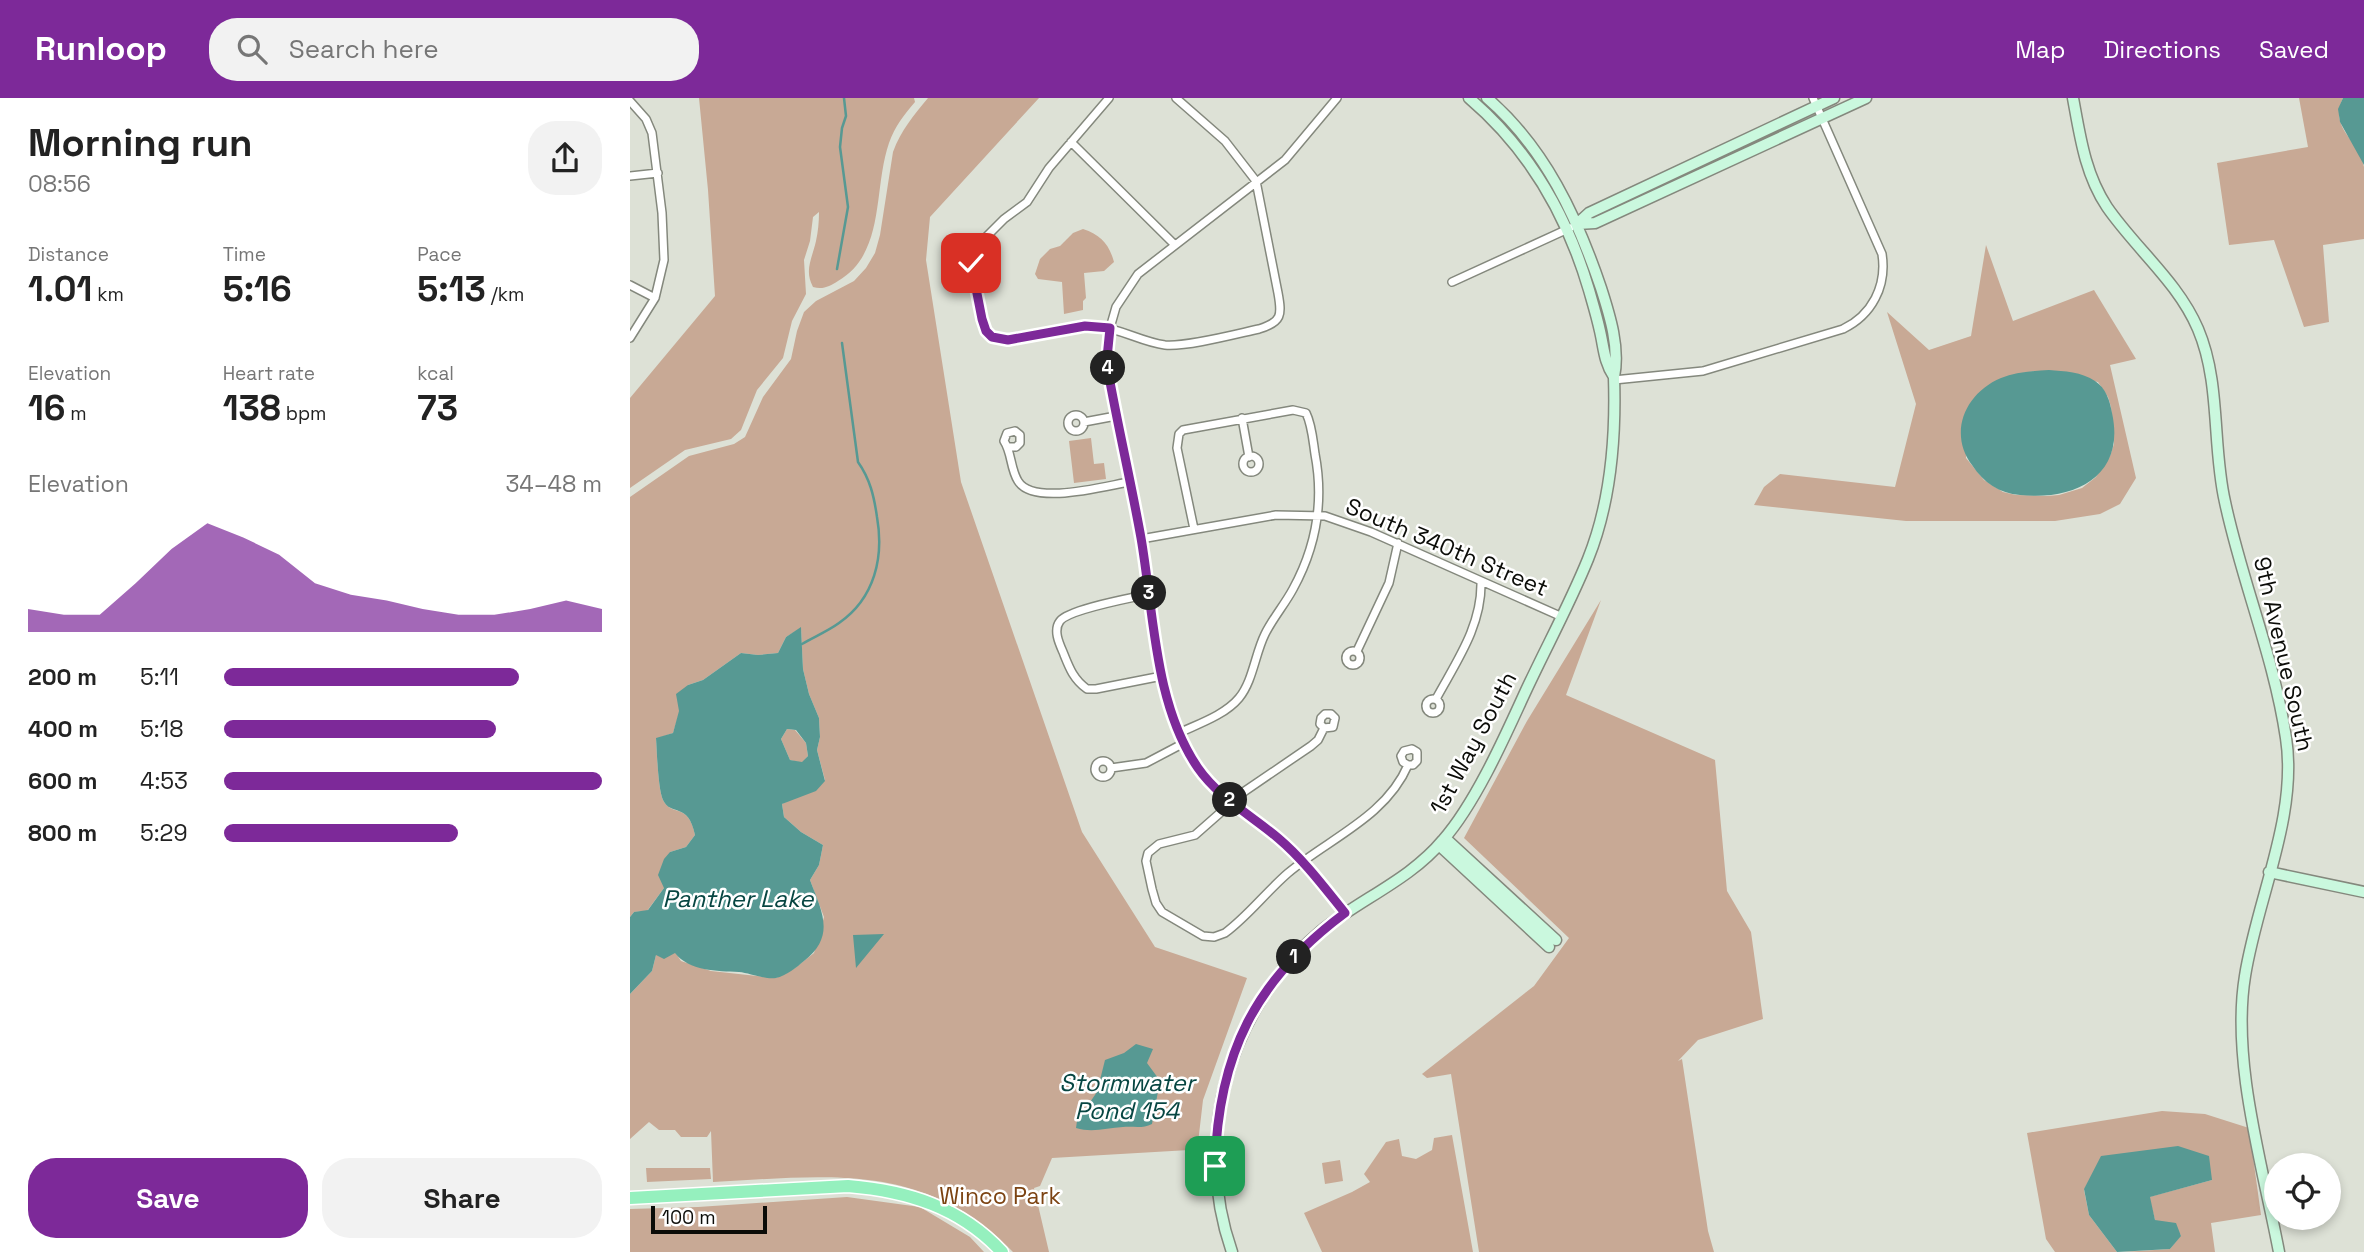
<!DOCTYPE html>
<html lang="en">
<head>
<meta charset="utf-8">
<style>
	body { margin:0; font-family:"Space Grotesk",sans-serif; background:#f2f2f2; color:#222; height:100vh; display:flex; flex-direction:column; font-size:26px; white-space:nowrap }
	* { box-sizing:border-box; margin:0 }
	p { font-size:23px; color:#767676 }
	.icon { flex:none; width:38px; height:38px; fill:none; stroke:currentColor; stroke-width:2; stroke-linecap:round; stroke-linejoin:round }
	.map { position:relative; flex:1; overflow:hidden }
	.sheet { display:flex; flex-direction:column; background:#fff; width:630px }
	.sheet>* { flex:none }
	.buttons { position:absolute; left:1634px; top:1055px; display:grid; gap:14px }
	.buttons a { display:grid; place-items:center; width:77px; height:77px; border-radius:50%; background:#fff; box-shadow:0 4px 10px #0003; font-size:35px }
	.scale { position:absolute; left:21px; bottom:18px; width:116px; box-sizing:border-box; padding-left:7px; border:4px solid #0b0c08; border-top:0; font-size:19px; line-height:24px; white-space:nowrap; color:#0b0c08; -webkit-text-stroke:5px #fff; paint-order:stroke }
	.pin { position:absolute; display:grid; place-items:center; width:60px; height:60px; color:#fff; margin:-30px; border-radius:14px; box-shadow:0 4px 10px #0006 }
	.km { position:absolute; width:35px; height:35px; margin:-18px; border-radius:50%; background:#222; color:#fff; font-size:19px; line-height:35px; text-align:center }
	.round { display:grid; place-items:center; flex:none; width:74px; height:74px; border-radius:28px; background:#f2f2f2 }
	.headline { display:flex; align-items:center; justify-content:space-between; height:119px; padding:0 28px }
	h1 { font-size:38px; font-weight:800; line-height:52px }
	.figures { display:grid; grid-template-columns:repeat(3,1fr); gap:10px; height:119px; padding:7px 28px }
	.figures div { display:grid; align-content:center }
	.figures b { font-size:35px; font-weight:800 }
	.figures small { font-size:19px; font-weight:400 }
	.figures p { font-size:19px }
	.chart { height:196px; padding:14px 28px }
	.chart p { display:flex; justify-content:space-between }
	.chart svg { width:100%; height:126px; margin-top:7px; fill:#7d2999; opacity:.7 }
	.button { display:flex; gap:14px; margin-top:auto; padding:14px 28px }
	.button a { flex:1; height:80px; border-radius:28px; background:#7d2999; color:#fff; font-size:28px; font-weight:800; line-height:80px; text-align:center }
	.button a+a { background:#f2f2f2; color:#222 }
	ul { padding:0 28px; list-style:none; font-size:23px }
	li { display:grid; grid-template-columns:112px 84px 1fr; align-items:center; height:52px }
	li i { height:18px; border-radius:9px; background:#7d2999 }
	header { display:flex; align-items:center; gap:42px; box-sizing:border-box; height:98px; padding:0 35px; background:#7d2999; color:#fff }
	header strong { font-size:33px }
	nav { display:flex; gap:38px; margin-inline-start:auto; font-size:24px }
	.search { width:490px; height:63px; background:#f2f2f2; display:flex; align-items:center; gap:18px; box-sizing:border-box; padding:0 24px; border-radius:28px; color:#767676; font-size:26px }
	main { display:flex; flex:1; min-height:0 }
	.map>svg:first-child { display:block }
	.green { fill:#c8a995; fill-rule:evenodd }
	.water { fill:#579993; fill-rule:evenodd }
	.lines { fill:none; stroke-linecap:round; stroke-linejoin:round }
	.stream { stroke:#579993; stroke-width:2.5 }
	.street-casing { stroke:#84887d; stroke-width:10 }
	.secondary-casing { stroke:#84887d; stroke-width:13 }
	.primary-casing { stroke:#fff; stroke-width:15 }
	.street { stroke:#fff; stroke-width:7 }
	.secondary { stroke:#caf8de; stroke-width:10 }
	.primary { stroke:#95f0be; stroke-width:12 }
	.route-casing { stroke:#fff; stroke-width:14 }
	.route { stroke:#7d2999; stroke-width:9 }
	.labels { text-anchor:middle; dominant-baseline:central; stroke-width:5; stroke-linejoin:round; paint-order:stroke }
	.street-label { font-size:23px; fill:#0b0c08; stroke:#fff }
	.park-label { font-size:23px; fill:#7c4312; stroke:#fff }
	.water-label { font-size:24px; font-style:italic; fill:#074642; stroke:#fff }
</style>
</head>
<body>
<header>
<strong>Runloop</strong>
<div class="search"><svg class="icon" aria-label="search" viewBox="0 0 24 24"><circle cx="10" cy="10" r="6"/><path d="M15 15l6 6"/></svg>Search here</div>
<nav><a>Map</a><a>Directions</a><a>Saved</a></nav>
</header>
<main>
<section class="sheet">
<div class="headline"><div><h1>Morning run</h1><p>08:56</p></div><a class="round"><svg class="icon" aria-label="share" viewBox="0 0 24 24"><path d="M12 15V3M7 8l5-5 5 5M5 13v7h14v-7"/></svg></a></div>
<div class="figures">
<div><p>Distance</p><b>1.01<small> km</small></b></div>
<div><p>Time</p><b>5:16</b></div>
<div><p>Pace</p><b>5:13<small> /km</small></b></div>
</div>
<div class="figures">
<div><p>Elevation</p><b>16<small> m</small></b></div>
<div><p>Heart rate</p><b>138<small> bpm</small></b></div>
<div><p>kcal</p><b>73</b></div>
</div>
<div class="chart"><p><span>Elevation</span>34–48 m</p>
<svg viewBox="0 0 160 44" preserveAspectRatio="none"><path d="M0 44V36L10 38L20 38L30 27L40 15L50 6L60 11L70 17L80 27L90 31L100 33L110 36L120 38L130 38L140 36L150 33L160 36V44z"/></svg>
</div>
<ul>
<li><b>200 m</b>5:11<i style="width:78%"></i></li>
<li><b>400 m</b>5:18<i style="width:72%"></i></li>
<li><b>600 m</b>4:53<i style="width:100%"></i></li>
<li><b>800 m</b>5:29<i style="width:62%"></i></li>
</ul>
<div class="button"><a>Save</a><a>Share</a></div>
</section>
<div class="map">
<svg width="1734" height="1154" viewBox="0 0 1734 1154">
	<rect width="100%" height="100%" fill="#dde1d6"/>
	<!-- green -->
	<path class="green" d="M69,0H284L285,4C274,17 265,28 259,45C243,91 256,155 208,183C200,188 193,192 183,189C174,172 182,161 186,143C188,134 189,124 189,114L183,119L180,143L174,162L176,196L162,223L153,260L127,292L111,332L101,341L55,352L0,390V300L85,198L78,92Z
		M298,0H409L300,119L296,162L331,384L452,734L525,849L617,880L573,1002L568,1045L559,1052L422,1060L410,1088L404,1090L419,1154H383C295,1063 198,1078 83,1084L81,1033L77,1039H51L45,1032H29L19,1024L0,1041V896L22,873L26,857L45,854L51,863L81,873L146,880L165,870L184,855L194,819L180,782L189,767L193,747L171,734L154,719L152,706L195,682L187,652L190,639L189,620L179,596L173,571L171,530L156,539L148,555L128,557L111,555L73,582L58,587L43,635L26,641C27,655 28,691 33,702C42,720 58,703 65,737L56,749L40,754L34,790L17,813L4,814L0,819V399L59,358L104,346L115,339L133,299L161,261L167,233L174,214L186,203L224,183L236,170L245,155L250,137L263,54C271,32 284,17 298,0Z
		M1669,0H1713C1698,31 1730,42 1734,69C1734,92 1734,118 1734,141L1693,147L1699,224L1674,229L1644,142L1599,147L1587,65L1678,49Z
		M453,131C471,137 479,146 484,164L474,173L454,175L456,200L453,203V212L434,216L432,184L408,181L405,176L410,161L420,151L430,148L443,135Z
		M1356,147L1383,223L1464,192L1506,261L1480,267L1506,380L1490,406L1470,416L1425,423H1276L1124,407L1134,389L1150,376L1265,389L1286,306L1257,214L1299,252L1341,238ZM1407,273L1468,284L1478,299L1481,309L1484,346L1480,358L1466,379L1452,390L1429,397L1417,398L1386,397L1373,394L1354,382L1336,360L1340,306C1359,285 1379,276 1407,273Z
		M461,340L464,366L474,365L476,381L444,385L439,343Z
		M971,502L936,597L1085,662L1097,793L1121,834L1133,921L1068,942L1048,963L1052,961L1078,1133L1084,1154H849L821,976L797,980L792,976L904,888L939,840L834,740L897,623Z
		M157,631L165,632L176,645L178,658L172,665L160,662L151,641Z
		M1532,1013L1575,1016L1619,1030L1631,1117L1581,1125L1585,1154H1493L1540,1151L1551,1137L1525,1122L1519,1099L1582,1082L1472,1058L1454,1092L1459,1117L1487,1154H1425L1416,1141L1397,1035Z
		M822,1037L843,1154H692L674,1115L722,1094L740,1084L734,1076L756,1044L769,1041L772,1058L786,1061L802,1052L804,1040Z
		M710,1062L713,1083L695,1086L692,1065Z
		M16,1070H80L81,1081L17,1084Z
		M217,1099L290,1109L340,1139L354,1154H0V1111L68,1109Z"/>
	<!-- water -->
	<path class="water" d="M1713,0H1734V67L1710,24L1708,11Z
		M1419,272C1434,273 1452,274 1465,283C1476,290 1480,303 1482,315C1496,378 1445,403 1390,397C1369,395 1354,385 1342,367C1318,335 1335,295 1371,280C1386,274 1403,273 1419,272Z
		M171,529L173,571L179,596L189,620L190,639L187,652L195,683L186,693L152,706L154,719L171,734L193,747L189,767L180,782C192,814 206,838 174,863C167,869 156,878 146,880C136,882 120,875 109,874C87,873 59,873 45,855L34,861L26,857L22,873L0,896V819L4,814L18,812L34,790L28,777L34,761L40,754L56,749L65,737C58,703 41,719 33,702C28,691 27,655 26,640L43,635L49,613L46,596L58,587L73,582L111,555L128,557L148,555L156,539ZM157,631L166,632L176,645L178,658L172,664L160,662L151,641Z
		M254,836L226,870L223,837Z
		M506,946L523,951L517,965L528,980L529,988L522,1026C512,1031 504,1028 493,1029C477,1030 462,1035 446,1030L447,1023L467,994L475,962L494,955Z
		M1548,1048L1579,1058L1582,1082L1520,1099L1525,1122L1546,1125L1551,1138L1540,1151L1487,1154L1459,1117L1454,1091L1471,1058Z"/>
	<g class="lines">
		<!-- stream -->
		<path class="stream" d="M207,171L218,109L210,49L212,30L216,18L214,0
			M172,546C184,539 198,533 209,525C245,500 254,459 247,419C244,398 240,381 228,364L212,245"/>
		<defs>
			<path id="street" d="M479,0L419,70L397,104L374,121L346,149L341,165L352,221L356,233L362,239L378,242L465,228C490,230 511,244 535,247C557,249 606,236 629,231C652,224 652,217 648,195L626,83L595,43L546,0
				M707,0L655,62L508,176L486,209L480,230L477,259L486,318L511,441L532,578L539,612L546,630L566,667L578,683L660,751L715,815
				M0,3L16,21L22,35L32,115L34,162L25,200L0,240
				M441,44L545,147
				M0,78L28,75
				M822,184L940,130
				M0,187L25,200
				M984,282L1073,273L1213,231C1242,217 1257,188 1252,156L1183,0
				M438 325a8 8 0 1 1 16 0a8 8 0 1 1-16 0Z
				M612,320L619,359
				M454,324L486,318
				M380,349H386L390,345V337L385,333L377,335L374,343C382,355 380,370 388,383C403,408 475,388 499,384
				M613 366a8 8 0 1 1 16 0a8 8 0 1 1-16 0Z
				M511,441L646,417L695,418L741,434L930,518
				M519,496C502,500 439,511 430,523C423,532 429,545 433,554C439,569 443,581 457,591H466L532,578
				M716 560a7 7 0 1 1 14 0a7 7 0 1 1-14 0Z
				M727,553L759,485L768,445
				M796 608a7 7 0 1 1 14 0a7 7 0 1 1-14 0Z
				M806,601C826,564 852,528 851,484
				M694,630L690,626L691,620L695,616H701L705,620L703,629L694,630L688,642L681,648L615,693L565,737L529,746L518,755L516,763L522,791L526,805L532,814L573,838L584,839L595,835C618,818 636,794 658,775C698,741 756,719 778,667H783L787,663V654L782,651L774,653L771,658L773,664L778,667
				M549,635C568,626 595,617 609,600C623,583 625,556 635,536C643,520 655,506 663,491C686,449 694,403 685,356C683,343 682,327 676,315L663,312L553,332L549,336L547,350L564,431
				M465 671a8 8 0 1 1 16 0a8 8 0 1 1-16 0Z
				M481,670L516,665L554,645"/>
			<path id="secondary" d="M839,0C899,51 937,117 959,192C963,206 967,219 970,233C974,250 974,264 984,279
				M1443,0C1450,38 1455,76 1477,109C1506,151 1548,184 1568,231C1591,285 1582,348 1595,404C1612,484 1644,559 1656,640C1668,718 1627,801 1615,878C1601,963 1633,1069 1649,1154
				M947,126L965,125L1236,0
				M947,126L959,115L1204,0
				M815,740L926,842
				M809,747L919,849
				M1639,774L1734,794
				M602,1154C562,1040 598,911 691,833C730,801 780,782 813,742C844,707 873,643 893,599C914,553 939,508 958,461C981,404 986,339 984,279C990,250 980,218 971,190C947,119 915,50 857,0"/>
			<path id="primary" d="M0,1100L218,1088C278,1093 330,1109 372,1154"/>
		</defs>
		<!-- street casing -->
		<use href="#street" class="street-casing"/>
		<!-- secondary casing -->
		<use href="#secondary" class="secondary-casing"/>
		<!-- primary casing -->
		<use href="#primary" class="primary-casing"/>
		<!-- street -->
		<use href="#street" class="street"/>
		<!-- secondary -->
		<use href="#secondary" class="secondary"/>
		<!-- primary -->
		<use href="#primary" class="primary"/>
	</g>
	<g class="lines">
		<defs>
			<path id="route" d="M341,165L352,221L356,233L362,239L378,242L455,228L480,230L477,260L478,273C488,329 501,384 511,440C524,515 524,606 568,670C588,699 622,718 648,740C674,762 694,789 715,815C625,882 588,956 585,1068"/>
		</defs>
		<!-- route casing -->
		<use href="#route" class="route-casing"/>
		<!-- route -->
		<use href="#route" class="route"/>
	</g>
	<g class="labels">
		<!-- street labels -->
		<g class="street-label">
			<text transform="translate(817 449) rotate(23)">South 340th Street</text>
			<text transform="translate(1654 556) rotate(77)">9th Avenue South</text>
			<text transform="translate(843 645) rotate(-62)">1st Way South</text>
		</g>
		<!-- park labels -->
		<g class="park-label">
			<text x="370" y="1098">Winco Park</text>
		</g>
		<!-- water labels -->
		<g class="water-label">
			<text x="108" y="800">Panther Lake</text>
			<text x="497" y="984">Stormwater<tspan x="497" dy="28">Pond 154</tspan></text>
		</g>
	</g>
</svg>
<div class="buttons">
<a><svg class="icon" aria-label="locate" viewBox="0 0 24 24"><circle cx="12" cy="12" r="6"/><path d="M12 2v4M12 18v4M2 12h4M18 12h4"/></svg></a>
</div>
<div class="scale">100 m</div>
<div class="pin" style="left:585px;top:1068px;background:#1e9e55"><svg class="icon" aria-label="arrive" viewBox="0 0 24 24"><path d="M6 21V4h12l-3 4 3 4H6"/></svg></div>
<div class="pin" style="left:341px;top:165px;background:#d93025"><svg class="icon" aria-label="check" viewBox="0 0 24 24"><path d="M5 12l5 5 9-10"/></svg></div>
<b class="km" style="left:664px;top:859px">1</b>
<b class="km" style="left:600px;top:702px">2</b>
<b class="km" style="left:519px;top:495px">3</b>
<b class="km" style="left:478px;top:270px">4</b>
</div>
</main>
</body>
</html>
